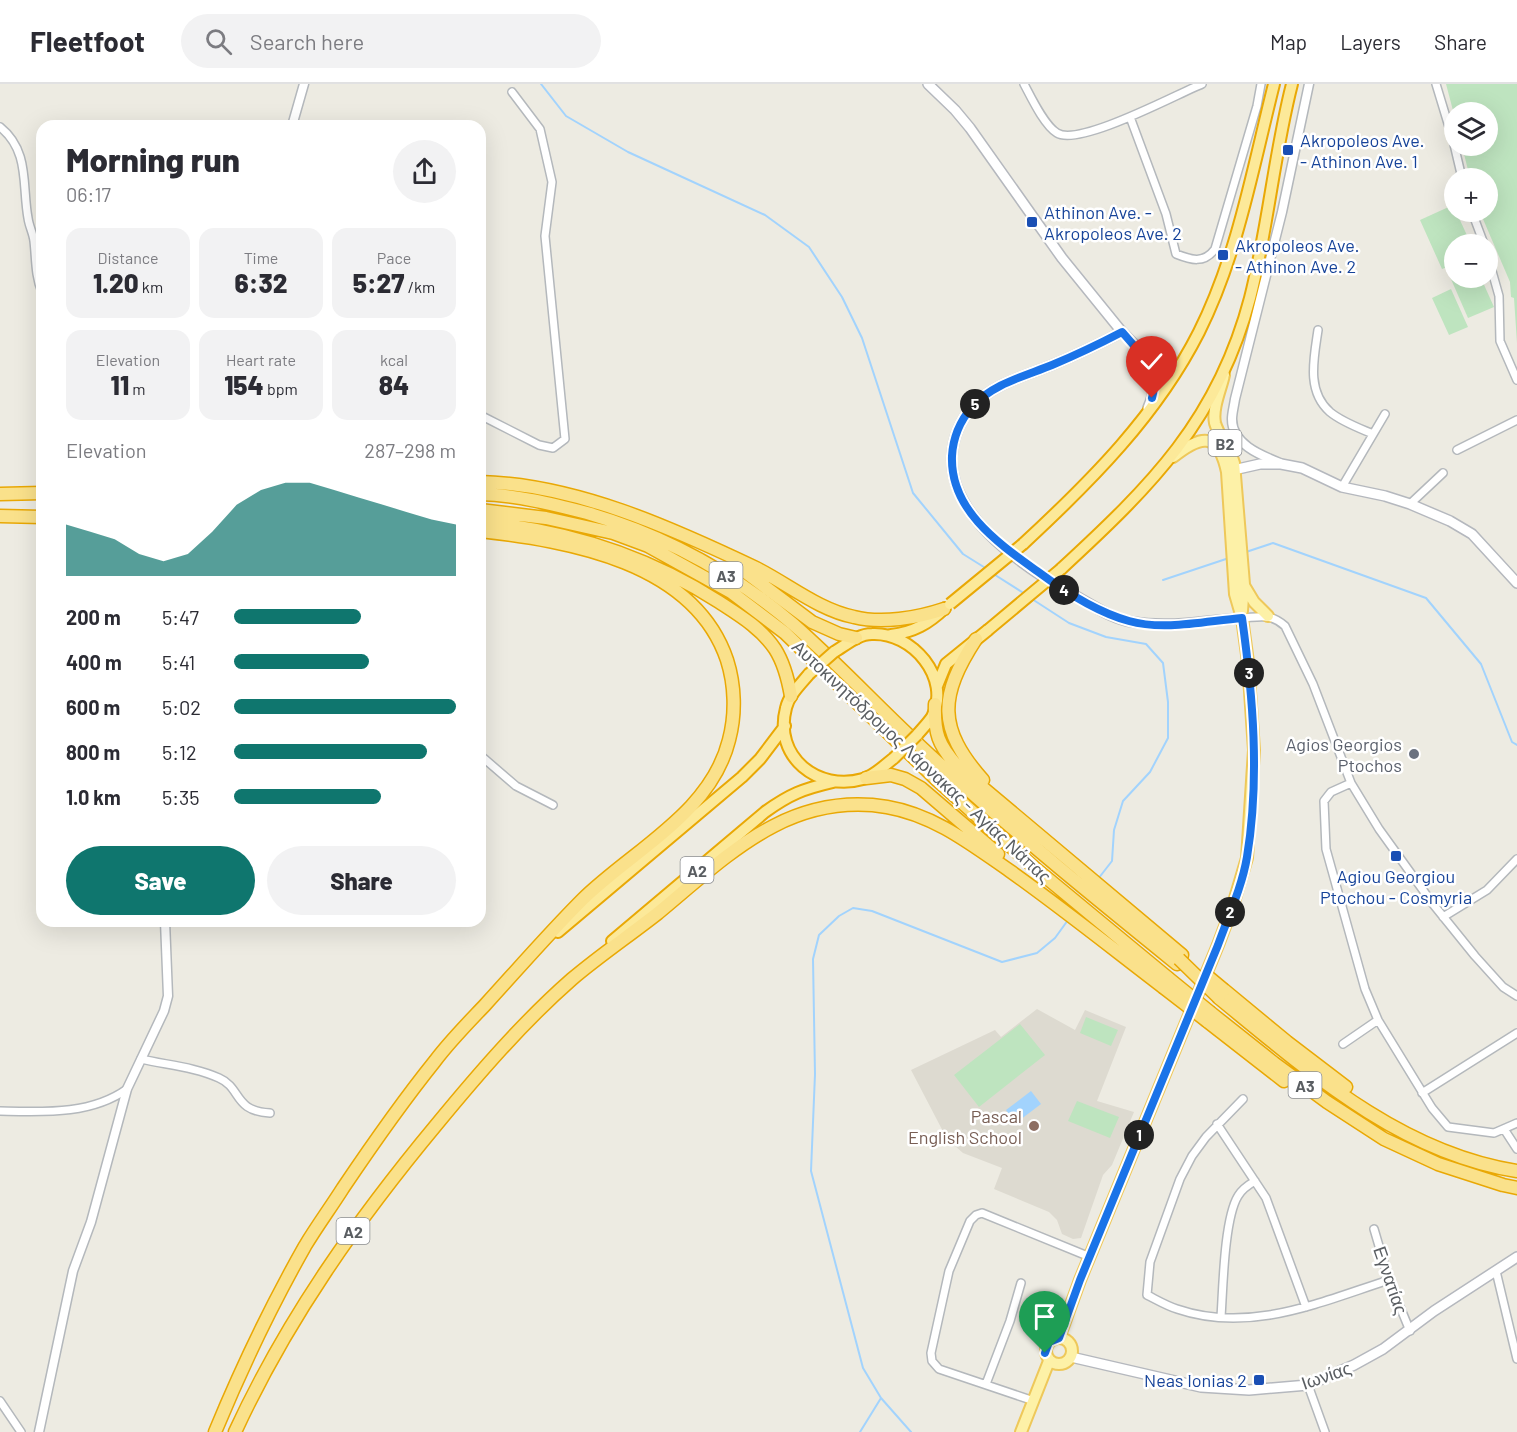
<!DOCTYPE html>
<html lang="en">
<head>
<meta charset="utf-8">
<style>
	body { margin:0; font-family:Barlow,sans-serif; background:#f2f2f3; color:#2b2b33; height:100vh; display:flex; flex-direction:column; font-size:22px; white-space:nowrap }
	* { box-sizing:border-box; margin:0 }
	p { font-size:20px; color:#7c7c81 }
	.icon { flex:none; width:33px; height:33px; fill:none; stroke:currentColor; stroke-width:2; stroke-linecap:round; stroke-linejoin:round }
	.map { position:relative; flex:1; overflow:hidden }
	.drawer { position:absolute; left:36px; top:36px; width:450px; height:807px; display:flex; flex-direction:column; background:#fff; border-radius:18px; box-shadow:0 6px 24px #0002 }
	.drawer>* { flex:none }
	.buttons { position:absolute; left:1444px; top:18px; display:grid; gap:12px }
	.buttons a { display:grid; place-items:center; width:54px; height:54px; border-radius:50%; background:#fff; box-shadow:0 6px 24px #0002; font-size:30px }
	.pin { position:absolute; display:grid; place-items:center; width:51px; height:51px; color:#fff; margin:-62px -26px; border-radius:50% 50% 50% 0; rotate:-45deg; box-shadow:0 0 6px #0007 }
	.pin .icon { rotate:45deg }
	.km { position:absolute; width:30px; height:30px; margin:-15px; border-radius:50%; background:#222; color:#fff; font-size:16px; line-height:30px; text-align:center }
	.round { display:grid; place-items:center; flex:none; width:63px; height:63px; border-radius:32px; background:#f2f2f3 }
	.head { display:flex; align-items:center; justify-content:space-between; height:102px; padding:0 30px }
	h1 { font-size:33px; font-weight:800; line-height:45px }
	.figures { display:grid; grid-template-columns:repeat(3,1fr); gap:9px; height:102px; padding:6px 30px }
	.figures div { display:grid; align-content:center; border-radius:15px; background:#f2f2f3; text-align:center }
	.figures b { font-size:26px; font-weight:800 }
	.figures small { font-size:16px; font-weight:400 }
	.figures p { font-size:16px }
	.chart { height:168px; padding:12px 30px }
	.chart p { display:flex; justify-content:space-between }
	.chart svg { width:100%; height:108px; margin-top:6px; fill:#0f766e; opacity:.7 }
	.cta { display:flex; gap:12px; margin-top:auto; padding:12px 30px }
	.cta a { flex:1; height:69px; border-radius:36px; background:#0f766e; color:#fff; font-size:24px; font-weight:800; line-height:69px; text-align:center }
	.cta a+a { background:#f2f2f3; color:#2b2b33 }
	ul { padding:0 30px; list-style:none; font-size:20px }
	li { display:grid; grid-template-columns:96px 72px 1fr; align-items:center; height:45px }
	li i { height:15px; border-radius:8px; background:#0f766e }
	header { display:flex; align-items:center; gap:36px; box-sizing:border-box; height:84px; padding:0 30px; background:#fff; border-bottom:2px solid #e1e1e2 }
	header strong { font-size:28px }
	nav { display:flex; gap:33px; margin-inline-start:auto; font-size:21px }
	.search { width:420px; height:54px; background:#f2f2f3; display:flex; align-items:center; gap:15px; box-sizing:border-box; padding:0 21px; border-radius:33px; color:#7c7c81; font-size:22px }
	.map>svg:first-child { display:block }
	.education { fill:#dddad0 }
	.green { fill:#bee4bf }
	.water { fill:#a2d3fd }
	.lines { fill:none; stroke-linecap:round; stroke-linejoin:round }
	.stream { stroke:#a2d3fd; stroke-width:2 }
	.minor-casing { stroke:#b4b8bc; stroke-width:10 }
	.tertiary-casing { stroke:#b4b8bc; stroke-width:11 }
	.secondary-casing { stroke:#b5b8be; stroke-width:12 }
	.primary-casing { stroke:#eec85a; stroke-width:14 }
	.trunk-casing { stroke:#e9a805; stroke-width:14 }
	.motorway-casing { stroke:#e9a805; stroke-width:15 }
	.minor { stroke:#fff; stroke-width:7 }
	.tertiary { stroke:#fff; stroke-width:8 }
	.secondary { stroke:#fff; stroke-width:9 }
	.primary { stroke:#fdf1a7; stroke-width:10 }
	.trunk { stroke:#fce999; stroke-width:10 }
	.motorway { stroke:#fae18b; stroke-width:12 }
	.trunk-bridge-casing { stroke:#e9a805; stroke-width:14; stroke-linecap:butt }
	.motorway-bridge-casing { stroke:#e9a805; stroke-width:15; stroke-linecap:butt }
	.trunk-bridge { stroke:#fce999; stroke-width:10 }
	.motorway-bridge { stroke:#fae18b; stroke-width:12 }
	.route-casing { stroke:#fff; stroke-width:12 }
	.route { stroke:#1a73e8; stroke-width:8 }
	.transit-dot { fill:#1a4fb4; stroke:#fff; stroke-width:2 }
	.worship-dot { fill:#6b7280; stroke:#fff; stroke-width:2 }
	.education-dot { fill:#8d6e63; stroke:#fff; stroke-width:2 }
	.labels { text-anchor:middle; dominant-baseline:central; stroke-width:5; stroke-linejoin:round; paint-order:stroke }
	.shield { fill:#fff; stroke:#8c8e91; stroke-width:1.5 }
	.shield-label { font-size:16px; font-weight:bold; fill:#5a5e62 }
	.transit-label { font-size:18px; fill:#164399; stroke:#fff; text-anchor:start }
	.worship-label { font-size:18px; fill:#5b616d; stroke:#fff; text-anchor:end }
	.street-label { font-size:18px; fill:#5a5e62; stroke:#fff }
	.education-label { font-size:18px; fill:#785e54; stroke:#fff; text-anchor:end }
</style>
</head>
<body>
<header>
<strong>Fleetfoot</strong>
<div class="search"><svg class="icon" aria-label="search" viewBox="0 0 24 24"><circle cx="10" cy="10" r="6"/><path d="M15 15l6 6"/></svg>Search here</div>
<nav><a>Map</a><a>Layers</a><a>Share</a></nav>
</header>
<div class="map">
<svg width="1517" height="1348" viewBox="0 0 1517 1348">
	<rect width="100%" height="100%" fill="#edebe2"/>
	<!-- education -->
	<path class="education" d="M1037,925L1075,946L1085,926L1126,943L1097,1017L1134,1028L1112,1081L1103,1091L1081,1154L1073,1155L1062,1150L1057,1136L1049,1128L994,1105L1002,1084L963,1069L947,1055L911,986L995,946L1001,953Z"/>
	<!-- green -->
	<path class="green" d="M1446,0H1517V259L1514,214L1511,213L1510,198L1480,128H1488V94H1470L1462,62H1488V28H1455V34Z
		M1453,121L1471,160H1455V180L1442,185L1420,136Z
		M1455,182V194H1481L1494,223L1468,234L1447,186Z
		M1451,205L1468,243L1449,251L1432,214Z
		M1086,933L1118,946L1111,962L1080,949Z
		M1020,940L1045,971L979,1023L954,991Z
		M1077,1017L1119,1033L1110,1054L1068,1037Z"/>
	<!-- water -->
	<path class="water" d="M1031,1007L1041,1020L1016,1039L1006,1026Z"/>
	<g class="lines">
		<!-- stream -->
		<path class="stream" d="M541,0L566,32L628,68L765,131L809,163L842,213L862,254L913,409L963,470L987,485
			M1246,468L1273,459L1426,514L1481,580L1512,658L1517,661
			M992,489L1025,510
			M1163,496L1229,474
			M1032,515L1069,539L1106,553L1146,560L1163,579L1168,618V654L1150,688L1123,717L1114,746L1112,777L1098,795
			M881,1314L911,1348
			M860,1348L881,1314L863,1284L811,1087L815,990L813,875L819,851L839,832L853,824L872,827L1002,878L1037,869L1055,854L1068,836"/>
		<defs>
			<path id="minor" d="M1024,0C1031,13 1044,41 1057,49C1079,63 1177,10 1202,0
				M1436,0L1453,56L1462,94
				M1130,33L1166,130L1176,170C1191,176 1204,180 1215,165L1257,22L1261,0
				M0,43C30,67 22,102 28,134C29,142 33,149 34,157C36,174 35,192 42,208
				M1472,128L1484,160
				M1488,173L1499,212L1500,257L1517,296
				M1318,246C1314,274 1306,307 1330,328C1342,338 1359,344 1373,350
				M480,331L539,361L553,364L565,355L545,152L552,98L540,45L512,8
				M1457,366L1517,336
				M1342,403L1385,330
				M1410,420L1443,389
				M1242,534C1260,533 1271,529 1285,542L1313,600L1351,699L1379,745L1433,820L1475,872L1503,903L1517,912
				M480,671L516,702L553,721
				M1351,699L1331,708L1324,717L1326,765L1365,905L1378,936L1432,1024L1448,1043L1494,1049L1517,1039
				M1443,833L1487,806L1517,775
				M1343,960L1378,936
				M141,975C167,981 195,983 219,994C242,1004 233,1027 270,1029
				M1422,1009L1517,949
				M1243,1015L1206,1053L1192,1072L1180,1095L1150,1178L1147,1211C1157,1216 1167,1222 1177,1225C1250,1250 1320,1218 1389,1196
				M0,1027C43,1028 91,1031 127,1005
				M1217,1040L1266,1114L1306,1223
				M1504,1045L1517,1065
				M1374,1145L1389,1196L1410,1247
				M1496,1187L1517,1275
				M1221,1233C1223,1205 1224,1135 1238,1112C1242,1105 1248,1101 1255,1097
				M986,1300L1010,1237L1021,1199
				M1308,1301L1325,1348
				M0,1317L21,1348
				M1034,1317L939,1285L932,1277L931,1269L949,1187L970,1137L976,1131L982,1129L1090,1173"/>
			<path id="tertiary" d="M292,42L304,0
				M1280,379C1260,371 1232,360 1232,335C1232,329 1234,322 1235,315L1282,128L1309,0
				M39,1348L73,1187L91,1138L127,1005L164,927L168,912L165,837"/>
			<path id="secondary" d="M928,0L955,26L970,44L1062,174L1122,248L1162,288L1173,287L1180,282
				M1122,248C1099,260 1076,271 1052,281C1025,292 992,300 972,323C960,337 953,354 952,372C949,434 1024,483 1072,510C1091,520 1111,535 1133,538C1169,544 1206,537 1242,534
				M1147,280C1157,295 1155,308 1148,324
				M1229,387L1260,380H1281L1302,384L1342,403L1385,412L1410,420L1450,437L1472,450L1517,499
				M1071,1273L1201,1303L1249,1306L1308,1301L1354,1281L1383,1265L1434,1227L1517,1173"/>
			<path id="primary" d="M1224,291C1221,305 1212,324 1215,339C1219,353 1230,365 1234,379L1244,500L1242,527
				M1245,503L1254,518L1268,532
				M1046 1267a13 13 0 1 1 26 0a13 13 0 1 1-26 0Z
				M1059,1254L1080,1196L1218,861L1233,821L1247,774L1254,666L1248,578L1242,534L1235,510L1227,388C1218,347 1201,351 1173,373
				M1021,1348L1049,1277"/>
			<path id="trunk" d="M1023,460C1091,397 1157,331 1199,248C1238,170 1253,83 1274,0
				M1061,485C1151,402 1218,336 1250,214C1268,144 1274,70 1292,0
				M891,551C914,548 928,540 945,524
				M834,568C846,561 858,550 872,550C912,548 952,594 932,633C928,639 922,645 917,651
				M809,590C800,601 789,611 786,624C773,673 818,708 863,695C874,692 885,681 894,674
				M937,602L946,580L988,546
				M558,848L742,693L760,675L785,642
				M612,857L765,728C790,710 803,705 833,698"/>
			<path id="motorway" d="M480,398C575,400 672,444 756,484C788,500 819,526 854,533C882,540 917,534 944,525
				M0,410L42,409
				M480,410C516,411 552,420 587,429C663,451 733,489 793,540C845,586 892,638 944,684C1019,752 1098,816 1177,880
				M480,426L546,434L613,449L648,462L731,508L785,549L938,697L1036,785L1168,894
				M0,432L42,433
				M480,438C566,446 646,471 719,518C739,531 761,544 775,565C784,579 788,595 791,612
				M736,481L812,538L839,550L856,554
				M976,555C939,612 937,644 983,696
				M935,620C934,649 938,661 958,683L1182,871
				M866,694L891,691L905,695L921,704L998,770
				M1224,906L1287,958L1346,1003
				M1219,914C1307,986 1400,1069 1517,1087
				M1211,929L1274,979L1327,1018L1384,1055L1438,1080L1503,1101L1517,1104
				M1207,937L1284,997
				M215,1348C241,1285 271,1222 305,1162C317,1142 331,1123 343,1104C372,1061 402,1018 435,977C450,957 468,939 485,921C517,886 549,849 583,815C633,766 711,729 729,656C736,630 735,601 727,576C694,478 569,457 480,447
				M235,1348C287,1235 358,1135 437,1040C479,989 523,938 572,895C599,872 630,851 658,829C727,772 789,707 887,723C934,731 971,760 1010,787C1062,824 1112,864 1163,903"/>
		</defs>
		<!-- minor casing -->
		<use href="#minor" class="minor-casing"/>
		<!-- tertiary casing -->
		<use href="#tertiary" class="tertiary-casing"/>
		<!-- secondary casing -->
		<use href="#secondary" class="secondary-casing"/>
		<!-- primary casing -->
		<use href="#primary" class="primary-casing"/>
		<!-- trunk casing -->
		<use href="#trunk" class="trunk-casing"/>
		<!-- motorway casing -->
		<use href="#motorway" class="motorway-casing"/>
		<!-- minor -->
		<use href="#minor" class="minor"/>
		<!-- tertiary -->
		<use href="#tertiary" class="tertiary"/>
		<!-- secondary -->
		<use href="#secondary" class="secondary"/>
		<!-- primary -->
		<use href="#primary" class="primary"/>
		<!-- trunk -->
		<use href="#trunk" class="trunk"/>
		<!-- motorway -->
		<use href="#motorway" class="motorway"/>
		<defs>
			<path id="trunk-bridge" d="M950,520L1023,460
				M988,546L1061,485
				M809,590L834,568
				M894,674L917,651"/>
			<path id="motorway-bridge" d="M1179,875L1219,914
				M1206,891L1224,906
				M1168,894L1211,929
				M1163,903L1207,937"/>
		</defs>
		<!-- trunk-bridge casing -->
		<use href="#trunk-bridge" class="trunk-bridge-casing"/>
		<!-- motorway-bridge casing -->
		<use href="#motorway-bridge" class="motorway-bridge-casing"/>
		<!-- trunk-bridge -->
		<use href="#trunk-bridge" class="trunk-bridge"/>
		<!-- motorway-bridge -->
		<use href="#motorway-bridge" class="motorway-bridge"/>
	</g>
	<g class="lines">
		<defs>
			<path id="route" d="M1045,1269L1049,1258L1059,1254L1080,1196L1218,861C1228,833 1242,803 1247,773C1260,694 1253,612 1242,534C1206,537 1164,547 1129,537C1096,528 1064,507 1037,487C998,459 950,426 952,372C953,354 960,337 972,323C992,300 1025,292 1052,281C1076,271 1099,260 1122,248C1138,266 1160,288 1152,314"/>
		</defs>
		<!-- route casing -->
		<use href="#route" class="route-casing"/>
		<!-- route -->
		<use href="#route" class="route"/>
	</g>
	<!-- markers -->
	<g class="transit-dot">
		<rect x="1282" y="60" width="12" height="12" rx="3"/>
		<rect x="1026" y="132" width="12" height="12" rx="3"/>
		<rect x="1217" y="165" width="12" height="12" rx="3"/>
		<rect x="1390" y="766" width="12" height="12" rx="3"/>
		<rect x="1253" y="1290" width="12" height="12" rx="3"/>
	</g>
	<circle class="worship-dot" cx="1414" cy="670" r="6"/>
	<circle class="education-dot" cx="1034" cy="1042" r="6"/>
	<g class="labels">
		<!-- shield labels -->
		<g class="shield">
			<rect x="1208.5" y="346" width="33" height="26" rx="4.5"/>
			<rect x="709.5" y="478" width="33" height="26" rx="4.5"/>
			<rect x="680.5" y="773" width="33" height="26" rx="4.5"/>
			<rect x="1288.5" y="988" width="33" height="26" rx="4.5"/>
			<rect x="336.5" y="1134" width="33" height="26" rx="4.5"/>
		</g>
		<g class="shield-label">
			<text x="1225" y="359">B2</text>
			<text x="726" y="491">A3</text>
			<text x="697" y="786">A2</text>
			<text x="1305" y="1001">A3</text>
			<text x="353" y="1147">A2</text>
		</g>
		<!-- transit labels -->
		<g class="transit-label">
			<text x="1300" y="56">Akropoleos Ave.<tspan x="1300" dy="21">- Athinon Ave. 1</tspan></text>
			<text x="1044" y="128">Athinon Ave. -<tspan x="1044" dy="21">Akropoleos Ave. 2</tspan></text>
			<text x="1235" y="161">Akropoleos Ave.<tspan x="1235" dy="21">- Athinon Ave. 2</tspan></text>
			<text x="1396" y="792" text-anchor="middle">Agiou Georgiou<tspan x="1396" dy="21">Ptochou - Cosmyria</tspan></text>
			<text x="1247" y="1296" text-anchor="end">Neas Ionias 2</text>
		</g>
		<!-- worship labels -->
		<g class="worship-label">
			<text x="1402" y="660">Agios Georgios<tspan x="1402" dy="21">Ptochos</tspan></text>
		</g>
		<!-- street labels -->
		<g class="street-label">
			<text transform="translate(922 677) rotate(43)">Αυτοκινητόδρομος Λάρνακας - Αγίας Νάπας</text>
			<text transform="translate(1391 1196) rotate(71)">Εγνατίας</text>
			<text transform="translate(1326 1291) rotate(-19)">Ιωνίας</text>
		</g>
		<!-- education labels -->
		<g class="education-label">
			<text x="1022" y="1032">Pascal<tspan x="1022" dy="21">English School</tspan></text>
		</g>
	</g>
</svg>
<div class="buttons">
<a><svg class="icon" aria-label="layers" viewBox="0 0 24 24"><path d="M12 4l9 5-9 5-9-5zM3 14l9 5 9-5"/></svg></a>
<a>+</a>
<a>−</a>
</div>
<div class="pin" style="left:1045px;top:1269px;background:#1e9e55"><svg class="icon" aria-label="arrive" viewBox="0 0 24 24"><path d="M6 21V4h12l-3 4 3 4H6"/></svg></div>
<div class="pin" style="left:1152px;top:314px;background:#d93025"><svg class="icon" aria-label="check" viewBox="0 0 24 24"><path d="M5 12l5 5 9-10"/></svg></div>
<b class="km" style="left:1139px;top:1051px">1</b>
<b class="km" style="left:1230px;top:828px">2</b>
<b class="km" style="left:1249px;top:589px">3</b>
<b class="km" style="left:1064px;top:506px">4</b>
<b class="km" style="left:975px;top:320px">5</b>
<section class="drawer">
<div class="head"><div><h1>Morning run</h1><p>06:17</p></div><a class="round"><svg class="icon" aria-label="share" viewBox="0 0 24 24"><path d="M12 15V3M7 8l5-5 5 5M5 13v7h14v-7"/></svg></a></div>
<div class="figures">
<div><p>Distance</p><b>1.20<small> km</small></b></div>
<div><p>Time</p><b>6:32</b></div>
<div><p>Pace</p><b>5:27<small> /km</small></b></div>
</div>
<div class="figures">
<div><p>Elevation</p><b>11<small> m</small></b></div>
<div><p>Heart rate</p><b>154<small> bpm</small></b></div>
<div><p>kcal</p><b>84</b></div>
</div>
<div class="chart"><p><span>Elevation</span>287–298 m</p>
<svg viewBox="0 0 160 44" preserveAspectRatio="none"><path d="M0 44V23L10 26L20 29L30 35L40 38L50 35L60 26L70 15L80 9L90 6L100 6L110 9L120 12L130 15L140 18L150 21L160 23V44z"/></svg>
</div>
<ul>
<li><b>200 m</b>5:47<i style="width:57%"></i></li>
<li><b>400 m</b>5:41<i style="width:61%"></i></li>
<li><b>600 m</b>5:02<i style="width:100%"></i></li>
<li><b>800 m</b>5:12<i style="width:87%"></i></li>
<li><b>1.0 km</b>5:35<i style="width:66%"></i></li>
</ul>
<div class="cta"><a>Save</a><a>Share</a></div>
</section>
</div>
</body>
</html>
